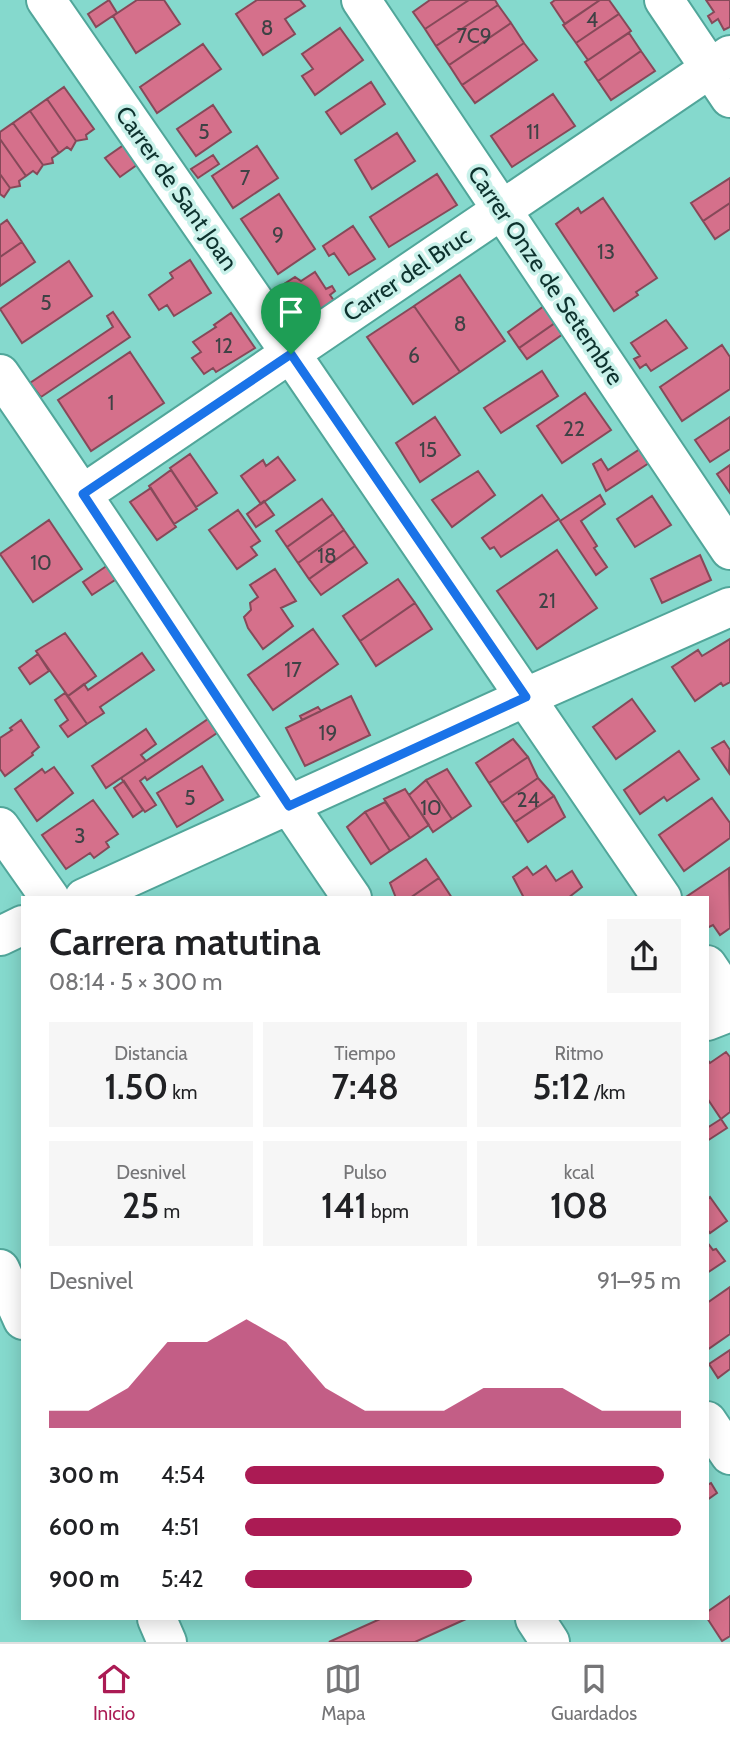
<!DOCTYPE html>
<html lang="es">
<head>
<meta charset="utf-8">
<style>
	body { margin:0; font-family:Cabin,sans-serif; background:#f6f6f6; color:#202124; height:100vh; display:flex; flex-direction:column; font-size:26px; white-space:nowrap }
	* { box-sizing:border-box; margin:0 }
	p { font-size:23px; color:#757577 }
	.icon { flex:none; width:38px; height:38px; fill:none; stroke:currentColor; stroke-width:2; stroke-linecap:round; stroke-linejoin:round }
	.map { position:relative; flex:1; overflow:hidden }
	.sheet { position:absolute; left:21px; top:896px; width:688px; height:724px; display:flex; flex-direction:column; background:#fff; border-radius:0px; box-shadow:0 4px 18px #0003 }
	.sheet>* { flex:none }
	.pin { position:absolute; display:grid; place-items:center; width:60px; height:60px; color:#fff; margin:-72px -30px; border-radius:50% 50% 50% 0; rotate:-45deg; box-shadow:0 0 7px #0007 }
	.pin .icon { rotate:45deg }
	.round { display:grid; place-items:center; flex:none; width:74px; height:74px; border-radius:0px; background:#f6f6f6 }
	.headline { display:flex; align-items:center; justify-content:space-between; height:119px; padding:0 28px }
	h1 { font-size:38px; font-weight:600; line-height:52px }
	.metrics { display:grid; grid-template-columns:repeat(3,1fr); gap:10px; height:119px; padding:7px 28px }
	.metrics div { display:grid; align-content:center; border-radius:0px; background:#f6f6f6; text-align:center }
	.metrics b { font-size:35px; font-weight:600 }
	.metrics small { font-size:19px; font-weight:400 }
	.metrics p { font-size:19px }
	.chart { height:196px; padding:14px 28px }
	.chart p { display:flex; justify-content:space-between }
	.chart svg { width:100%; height:126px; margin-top:7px; fill:#ab1b54; opacity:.7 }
	ul { padding:0 28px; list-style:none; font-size:23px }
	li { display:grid; grid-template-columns:112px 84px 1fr; align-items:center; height:52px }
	li i { height:18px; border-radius:9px; background:#ab1b54 }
	.tab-bar { display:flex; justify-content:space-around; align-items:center; height:98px; border-top:2px solid #e0e0e0; background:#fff; font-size:19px; color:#757577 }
	.tab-bar a { display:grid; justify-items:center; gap:4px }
	.tab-bar .on { color:#ab1b54 }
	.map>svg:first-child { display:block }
	.building { fill:#d5708b; stroke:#864959; stroke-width:2 }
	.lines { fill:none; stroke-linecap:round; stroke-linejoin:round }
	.minor-casing { stroke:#51a69a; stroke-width:42 }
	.minor { stroke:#fff; stroke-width:38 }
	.route-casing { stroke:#fff; stroke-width:14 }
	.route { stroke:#1a73e8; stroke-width:9 }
	.labels { text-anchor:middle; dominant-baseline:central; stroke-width:7; stroke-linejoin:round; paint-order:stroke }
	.number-label { font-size:21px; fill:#3f4245 }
	.street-label { font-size:24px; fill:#0d322e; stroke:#c9f1ea }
</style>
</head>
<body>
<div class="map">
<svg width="730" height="1642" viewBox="0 0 730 1642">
	<rect width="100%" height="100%" fill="#85d9cd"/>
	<!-- building -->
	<path class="building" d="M109,0L117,13L96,27L88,14Z
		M137,0H164L180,24L136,53L113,16Z
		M257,0H300L305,6L285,19L295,34L263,55L236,14Z
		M430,0H469L425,29L413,12Z
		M469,0H495L498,5L436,46L425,29Z
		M555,0H600L565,24L551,3Z
		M600,0H609L619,14L576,43L563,25Z
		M706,0H730V27L724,30L718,19L712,23L708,16L714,12Z
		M498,5L511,23L449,65L436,46Z
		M619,14L631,31L588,60L576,43Z
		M511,23L524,43L462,85L449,65Z
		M340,28L363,60L315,95L302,76L313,69L302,54Z
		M629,33L641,51L598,81L585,62Z
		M524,43L537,60L475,103L462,85Z
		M203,44L221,69L157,113L140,87Z
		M641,51L655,71L611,100L598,81Z
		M371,82L385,104L341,134L326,112Z
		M64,87L94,129L86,135L87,139L76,141L47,99Z
		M553,94L575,126L512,167L491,136Z
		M47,99L76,141L71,150L67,147L59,153L30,111Z
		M213,105L231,132L196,156L177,129Z
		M30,111L59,153L52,158L53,163L43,165L13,123Z
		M13,123L43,165L37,174L33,171L26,176L0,139V132Z
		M397,133L415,161L372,189L355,160Z
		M0,139L26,176L19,181L20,186L10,188L0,174Z
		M128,142L141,162L120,177L105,158Z
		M257,146L278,178L233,208L212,176Z
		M213,155L219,164L198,178L191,169Z
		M0,174L10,188L4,197L0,194Z
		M437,174L457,205L389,247L370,217Z
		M730,178V203L703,221L691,203Z
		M279,194L315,249L278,274L241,219Z
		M603,198L657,278L636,292L638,295L614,311L556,224L578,208L581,213Z
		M730,203V229L715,239L703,221Z
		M7,220L22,242L0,257V225Z
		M353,226L375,259L349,275L334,253L329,256L323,246Z
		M22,242L35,262L0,286V257Z
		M190,260L211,293L174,316L167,305L159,310L149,295L173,278L170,273Z
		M69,261L92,296L22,343L0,309Z
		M315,272L326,289L332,286L335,291L330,295L335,302L311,319L302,305L296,310L284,292V284L295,277L301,281Z
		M460,275L505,341L460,372L414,306Z
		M414,306L460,372L413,404L367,337Z
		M544,306L555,323L519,348L508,332Z
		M113,312L130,337L41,397L30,383L113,327L107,316Z
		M231,313L255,348L216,372L213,368L204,374L192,358L201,352L193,342L216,327L214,325Z
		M666,320L687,348L651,371L646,364L640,368L634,359L640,356L631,343Z
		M555,323L563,334L527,359L519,348Z
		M722,345L730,357V389L682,421L660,387Z
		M130,352L164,403L91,451L58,400Z
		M542,371L558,396L501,433L484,408Z
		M585,393L611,430L562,463L537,426Z
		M435,417L460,455L420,482L396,443Z
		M730,417V449L710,462L695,440Z
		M640,449L649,463L606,491L593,464L601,459L608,470Z
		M190,454L217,493L196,507L170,468Z
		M278,457L295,480L261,504L241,476L263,460L266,466Z
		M730,465V493L717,474Z
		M171,470L197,509L174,524L149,486Z
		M478,471L495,495L452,527L432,500Z
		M151,488L176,527L157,540L130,502Z
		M542,495L559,519L501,557L494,547L490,549L482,538Z
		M600,495L605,504L581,521L597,546L594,548L607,567L596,575L560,521Z
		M652,496L671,525L635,547L617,519Z
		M322,499L333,514L287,547L276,531Z
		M264,501L274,515L256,527L247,514Z
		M238,510L260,541L251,547L257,555L237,569L209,530Z
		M333,514L344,530L298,563L287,547Z
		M49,520L82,569L33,602L0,554Z
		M344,530L355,546L309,579L298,563Z
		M355,546L367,563L321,595L309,579Z
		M557,550L597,608L537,649L497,591Z
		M700,555L711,580L662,603L651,579Z
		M108,565L118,578L92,595L83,582Z
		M275,569L296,601L281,608L293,626L263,649L248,628L244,617L251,610L250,603L258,597L250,585Z
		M398,579L415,603L360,641L343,616Z
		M415,603L432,629L376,666L360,641Z
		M313,629L338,664L273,710L248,675Z
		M65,633L96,676L68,696L36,651Z
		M730,639V682L723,686L721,683L695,701L672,667L698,650L702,656Z
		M142,653L154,670L100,707L104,713L87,724L68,696L84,684L88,690Z
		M38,654L49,671L30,684L19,668Z
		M65,693L87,724L68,737L60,726L68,720L55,700Z
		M351,696L370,735L305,766L286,728Z
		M632,699L655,731L616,759L593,727Z
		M318,707L321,711L302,720L300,716Z
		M211,717L220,731L147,780L145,777L140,781L156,805L145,812L121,778Z
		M21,720L39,747L32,753L33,755L5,776L0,769V738L12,730L10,728Z
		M146,729L156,744L141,755L146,761L106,788L92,766Z
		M513,739L528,757L489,783L476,763Z
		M724,741L730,750L729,773L712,748Z
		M679,751L699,779L667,801L664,797L640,814L624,790Z
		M528,757L538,778L502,803L489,783Z
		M202,766L223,800L177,827L157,793Z
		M54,767L73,793L37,821L15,789L42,769L45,773Z
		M447,769L471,806L452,819L426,780Z
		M538,778L554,796L515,822L502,803Z
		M426,780L452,819L433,832L409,795Z
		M124,781L143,810L133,817L114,788Z
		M405,789L429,825L410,838L384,799Z
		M554,796L565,817L528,842L515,822Z
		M712,798L730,823V838L684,871L659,835Z
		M93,800L118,834L106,842L109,847L94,858L90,853L66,869L42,835Z
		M385,802L410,838L390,851L365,812Z
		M365,812L390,851L371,864L347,827Z
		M426,859L439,878L410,898H396L390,883Z
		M546,866L556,881L572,871L582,887L568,898H524L513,877L527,867L533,875Z
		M729,868L730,928L720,935L713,925L707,928V898L686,897Z
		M439,878L452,898H410Z
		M726,1052L730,1057V1112L721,1119L707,1098V1059L710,1063Z
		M721,1119L727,1128L707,1141V1128Z
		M710,1197L727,1221L710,1233L707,1229V1200Z
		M707,1242L713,1250L716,1249L725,1261L707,1273Z
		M730,1287V1334L707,1350V1303Z
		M730,1350V1369L718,1378L709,1364Z
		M711,1483L717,1493L707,1500V1485Z
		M730,1596V1636L722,1641L707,1618V1612Z
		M380,1619H466L415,1642H329Z"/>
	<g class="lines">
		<defs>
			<path id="minor" d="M46,0L291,354L662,898
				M361,0L730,550
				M664,0L730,98
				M0,374C120,547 233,725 352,898
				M83,494L730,55
				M0,827L50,898
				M84,898L526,697L730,607
				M0,936L23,925
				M707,965L730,999
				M707,1021L730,1012
				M0,1269L23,1320
				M707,1421L730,1455
				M157,1619L167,1642
				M535,1619L550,1642"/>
		</defs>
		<!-- minor casing -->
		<use href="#minor" class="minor-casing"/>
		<!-- minor -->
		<use href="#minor" class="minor"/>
	</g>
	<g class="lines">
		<defs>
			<path id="route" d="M291,354L526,697L289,806L83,494Z"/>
		</defs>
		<!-- route casing -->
		<use href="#route" class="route-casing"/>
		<!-- route -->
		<use href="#route" class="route"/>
	</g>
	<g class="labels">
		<!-- number labels -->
		<g class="number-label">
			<text x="592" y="19">4</text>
			<text x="267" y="27">8</text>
			<text x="474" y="35">7C9</text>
			<text x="204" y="131">5</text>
			<text x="533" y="131">11</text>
			<text x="245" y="177">7</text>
			<text x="278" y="234">9</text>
			<text x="606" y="251">13</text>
			<text x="46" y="302">5</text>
			<text x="460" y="323">8</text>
			<text x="224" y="345">12</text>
			<text x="414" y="355">6</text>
			<text x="111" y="402">1</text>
			<text x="574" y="428">22</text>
			<text x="428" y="449">15</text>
			<text x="327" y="555">18</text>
			<text x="41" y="562">10</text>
			<text x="547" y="600">21</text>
			<text x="293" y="669">17</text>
			<text x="328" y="732">19</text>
			<text x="190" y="797">5</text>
			<text x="528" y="799">24</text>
			<text x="431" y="807">10</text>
			<text x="80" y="835">3</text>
		</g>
		<!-- street labels -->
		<g class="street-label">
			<text transform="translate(177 188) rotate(55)">Carrer de Sant Joan</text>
			<text transform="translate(407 274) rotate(-34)">Carrer del Bruc</text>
			<text transform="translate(546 275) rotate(56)">Carrer Onze de Setembre</text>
		</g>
	</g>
</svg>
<div class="pin" style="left:291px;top:354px;background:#1e9e55"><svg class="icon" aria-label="arrive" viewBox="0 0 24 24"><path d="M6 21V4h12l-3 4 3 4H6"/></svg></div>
<section class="sheet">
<div class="headline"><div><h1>Carrera matutina</h1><p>08:14 · 5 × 300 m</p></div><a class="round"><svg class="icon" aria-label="share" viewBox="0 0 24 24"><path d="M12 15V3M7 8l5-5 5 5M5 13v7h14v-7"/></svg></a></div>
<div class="metrics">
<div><p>Distancia</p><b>1.50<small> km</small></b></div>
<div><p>Tiempo</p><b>7:48</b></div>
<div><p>Ritmo</p><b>5:12<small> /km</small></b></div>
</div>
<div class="metrics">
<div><p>Desnivel</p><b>25<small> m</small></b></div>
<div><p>Pulso</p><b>141<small> bpm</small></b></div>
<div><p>kcal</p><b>108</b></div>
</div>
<div class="chart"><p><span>Desnivel</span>91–95 m</p>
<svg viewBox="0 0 160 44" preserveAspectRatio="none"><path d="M0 44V38L10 38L20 30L30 14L40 14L50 6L60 14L70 30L80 38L90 38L100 38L110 30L120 30L130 30L140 38L150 38L160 38V44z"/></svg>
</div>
<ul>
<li><b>300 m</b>4:54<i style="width:96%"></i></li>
<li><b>600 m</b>4:51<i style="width:100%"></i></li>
<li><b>900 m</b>5:42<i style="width:52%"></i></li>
</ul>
</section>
</div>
<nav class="tab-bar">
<a class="on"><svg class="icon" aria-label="home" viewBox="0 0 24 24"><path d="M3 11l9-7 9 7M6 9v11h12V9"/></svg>Inicio</a>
<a><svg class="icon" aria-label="map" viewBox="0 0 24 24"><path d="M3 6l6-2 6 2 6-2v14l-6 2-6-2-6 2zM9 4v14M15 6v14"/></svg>Mapa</a>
<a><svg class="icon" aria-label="saved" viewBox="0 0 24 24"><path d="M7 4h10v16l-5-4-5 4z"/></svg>Guardados</a>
</nav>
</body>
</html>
